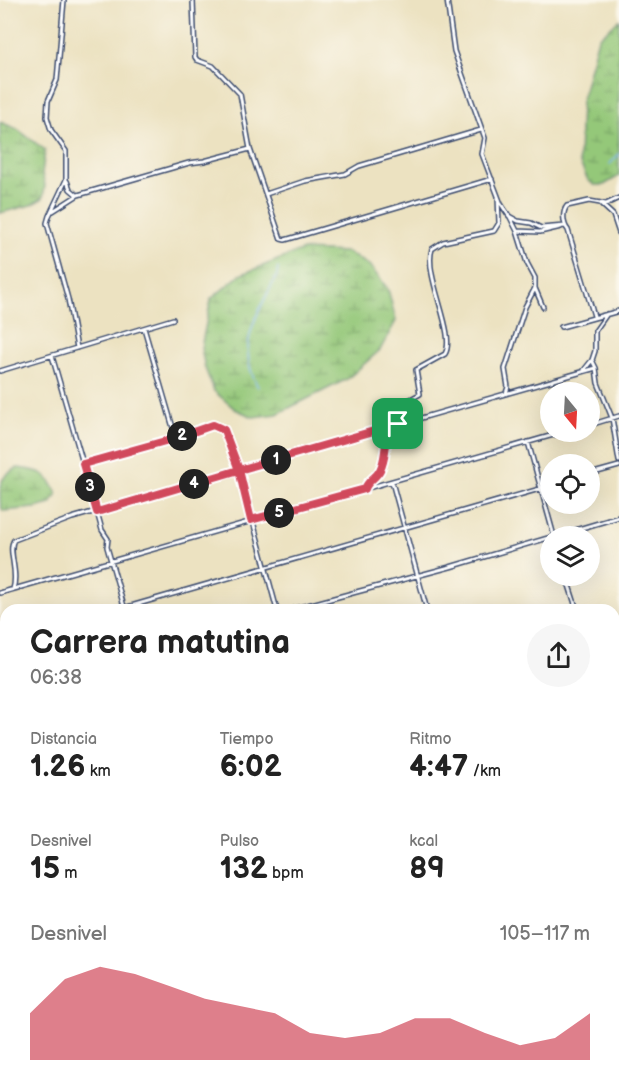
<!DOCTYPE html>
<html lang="es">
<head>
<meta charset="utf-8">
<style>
	body { margin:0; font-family:"Balsamiq Sans",sans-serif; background:#f6f6f6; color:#222; height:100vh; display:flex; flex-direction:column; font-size:22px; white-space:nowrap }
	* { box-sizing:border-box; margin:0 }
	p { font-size:20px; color:#767676 }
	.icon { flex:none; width:33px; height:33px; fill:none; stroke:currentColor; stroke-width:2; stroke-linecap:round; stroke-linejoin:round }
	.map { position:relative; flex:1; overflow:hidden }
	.details { position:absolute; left:0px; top:604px; width:620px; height:488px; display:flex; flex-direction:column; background:#fff; border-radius:18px 18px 0 0; box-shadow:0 6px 24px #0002 }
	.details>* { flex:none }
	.needle { width:39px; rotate:162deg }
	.tools { position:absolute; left:540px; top:382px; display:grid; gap:12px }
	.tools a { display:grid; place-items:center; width:60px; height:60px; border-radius:50%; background:#fff; box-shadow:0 6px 24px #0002; font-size:30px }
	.pin { position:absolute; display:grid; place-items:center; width:51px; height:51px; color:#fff; margin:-26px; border-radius:12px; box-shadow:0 3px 9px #0006 }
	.km { position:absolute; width:30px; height:30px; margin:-15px; border-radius:50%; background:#222; color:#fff; font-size:16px; line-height:30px; text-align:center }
	.round { display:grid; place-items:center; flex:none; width:63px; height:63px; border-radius:32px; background:#f6f6f6 }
	.head { display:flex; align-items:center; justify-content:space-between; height:102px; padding:0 30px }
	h1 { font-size:33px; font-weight:600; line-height:45px }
	.metrics { display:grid; grid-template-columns:repeat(3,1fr); gap:9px; height:102px; padding:6px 30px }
	.metrics div { display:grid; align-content:center }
	.metrics b { font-size:30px; font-weight:600 }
	.metrics small { font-size:16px; font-weight:400 }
	.metrics p { font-size:16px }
	.chart { height:168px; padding:12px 30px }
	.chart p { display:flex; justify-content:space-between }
	.chart svg { width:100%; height:108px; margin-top:6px; fill:#d1495b; opacity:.7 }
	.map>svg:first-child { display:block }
	.wetland { fill:url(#wetland-marsh); stroke:#587c6c; stroke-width:1.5 }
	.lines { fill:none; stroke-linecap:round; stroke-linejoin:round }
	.stream { stroke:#82b8f1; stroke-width:1.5 }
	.street-casing { stroke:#3a4a6d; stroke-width:6 }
	.street { stroke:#fff; stroke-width:3 }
	.route-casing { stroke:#fff; stroke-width:12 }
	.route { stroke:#d1495b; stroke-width:8 }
</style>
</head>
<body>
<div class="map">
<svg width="619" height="1091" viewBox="0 0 619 1091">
	<defs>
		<pattern id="wetland-marsh" width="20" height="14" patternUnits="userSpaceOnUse" patternTransform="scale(1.5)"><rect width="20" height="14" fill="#94c879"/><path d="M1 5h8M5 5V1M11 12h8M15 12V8" fill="none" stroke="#78a366"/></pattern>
	</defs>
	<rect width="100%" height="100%" fill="#fbf7ec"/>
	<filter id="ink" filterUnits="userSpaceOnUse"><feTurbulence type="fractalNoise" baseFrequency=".0167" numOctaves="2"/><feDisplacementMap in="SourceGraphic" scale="12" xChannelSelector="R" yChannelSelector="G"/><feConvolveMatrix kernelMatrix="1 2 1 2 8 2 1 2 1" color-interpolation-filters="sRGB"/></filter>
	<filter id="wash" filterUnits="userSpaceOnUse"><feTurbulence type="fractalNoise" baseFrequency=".008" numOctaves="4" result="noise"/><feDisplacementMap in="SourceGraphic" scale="24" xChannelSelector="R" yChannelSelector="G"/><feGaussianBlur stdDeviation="1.35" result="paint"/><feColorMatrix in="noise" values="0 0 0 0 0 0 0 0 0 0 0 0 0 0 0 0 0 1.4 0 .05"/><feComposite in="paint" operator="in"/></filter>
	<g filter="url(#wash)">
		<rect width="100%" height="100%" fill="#ece2c1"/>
		<!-- wetland -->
		<path class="wetland" d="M619,20V176L604,185H594L588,180L579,161L581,101L598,38Z
			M0,122L17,129L45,150L42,174L45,185L43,198L31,205L0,213Z
			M303,250L346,252L369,265L388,289L396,321L380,350L347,379L277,414L253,417L235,409L214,391L205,368L201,348L211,299L240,275Z
			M18,468C41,471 47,471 57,494L51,504L35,508L3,511C0,505 0,502 0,495C0,480 3,475 18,468Z"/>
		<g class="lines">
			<!-- stream -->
			<path class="stream" d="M610,164L619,154
				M258,387C234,345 258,314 277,275L278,268"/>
		</g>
	</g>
	<g filter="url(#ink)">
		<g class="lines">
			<defs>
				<path id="street" d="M64,0L57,80L48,101L47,117L51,130L66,151V180L49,216L47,223L68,299L77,348
					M193,0L195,57L197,60L213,66L240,94L250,149L281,239L285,240L492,179
					M447,0L454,51L485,138L482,154L501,204L509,216L518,221L531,223L541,228L565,226
					M67,181L70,189L77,195
					M266,194L305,181L345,174L359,166L481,130
					M600,203L613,215L619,233
					M53,211L78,195L189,163L204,161L250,149
					M510,217L517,231L540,232L561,227
					M517,231L527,263L535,278V288L543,307
					M607,314L595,331V351L592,360L596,368L598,383L612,418L619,461
					M594,316L568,230C563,224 562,212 567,206L589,201L606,204L619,198
					M561,327L619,311
					M144,328L176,438
					M52,356L97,512L102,530L108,539L107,547L125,610
					M584,370L592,360
					M0,371L173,319
					M506,393L508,387L505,369L525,307L535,288
					M590,425L619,416
					M528,442L554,536
					M83,464L176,438L213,425L224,430L239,470L277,610
					M590,474L619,466
					M392,482L427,610
					M365,489V486L380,470L387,437L399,421L398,406L420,394L416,370L445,354C457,334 423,275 432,249L443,242L494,231L499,223L498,197
					M566,576L577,610
					M13,589C19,572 7,550 14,540L72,518L596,368
					M0,593L564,432
					M117,610L550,486
					M289,610L450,567L619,517
					M0,644L6,642
					M0,697L6,717
					M614,730L619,728
					M614,777L619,775
					M0,851L6,849
					M0,902L6,900
					M0,908L6,923
					M0,957L6,955
					M35,1086L41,1091
					M112,1086L118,1091
					M185,1086L192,1091
					M17,1091L22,1086
					M149,1091L153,1086"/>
			</defs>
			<!-- street casing -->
			<use href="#street" class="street-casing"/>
			<!-- street -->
			<use href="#street" class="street"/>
		</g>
	</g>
	<g class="lines" filter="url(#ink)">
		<defs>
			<path id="route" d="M398,424L239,470L224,430L213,425L176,438L83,464L97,512L239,470L251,520L365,489C367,481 376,478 380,470C389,452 380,441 398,424"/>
		</defs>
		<!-- route casing -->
		<use href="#route" class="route-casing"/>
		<!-- route -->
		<use href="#route" class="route"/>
	</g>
</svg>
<div class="tools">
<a><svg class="needle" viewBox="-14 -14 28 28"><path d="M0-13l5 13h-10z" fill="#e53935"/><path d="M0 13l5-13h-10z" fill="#767676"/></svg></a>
<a><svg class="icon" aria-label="locate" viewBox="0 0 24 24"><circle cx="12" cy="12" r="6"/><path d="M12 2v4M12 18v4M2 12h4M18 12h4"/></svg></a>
<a><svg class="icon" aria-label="layers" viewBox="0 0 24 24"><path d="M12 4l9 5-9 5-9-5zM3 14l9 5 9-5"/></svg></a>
</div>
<div class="pin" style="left:398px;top:424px;background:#1e9e55"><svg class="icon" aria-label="arrive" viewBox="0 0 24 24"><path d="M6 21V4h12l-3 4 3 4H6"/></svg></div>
<b class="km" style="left:276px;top:460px">1</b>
<b class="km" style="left:182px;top:436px">2</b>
<b class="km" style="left:90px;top:487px">3</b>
<b class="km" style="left:194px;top:484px">4</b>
<b class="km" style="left:279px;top:513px">5</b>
<section class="details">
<div class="head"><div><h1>Carrera matutina</h1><p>06:38</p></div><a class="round"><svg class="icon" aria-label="share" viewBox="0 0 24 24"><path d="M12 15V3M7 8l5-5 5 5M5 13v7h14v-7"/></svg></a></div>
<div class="metrics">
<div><p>Distancia</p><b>1.26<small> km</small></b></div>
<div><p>Tiempo</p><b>6:02</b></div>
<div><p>Ritmo</p><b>4:47<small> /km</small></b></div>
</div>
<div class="metrics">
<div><p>Desnivel</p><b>15<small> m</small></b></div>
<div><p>Pulso</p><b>132<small> bpm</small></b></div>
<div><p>kcal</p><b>89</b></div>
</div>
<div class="chart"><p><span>Desnivel</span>105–117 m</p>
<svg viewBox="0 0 160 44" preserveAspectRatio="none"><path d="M0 44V25L10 11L20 6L30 9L40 14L50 19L60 22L70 25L80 33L90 35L100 33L110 27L120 27L130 33L140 38L150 35L160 25V44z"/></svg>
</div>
</section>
</div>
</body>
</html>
